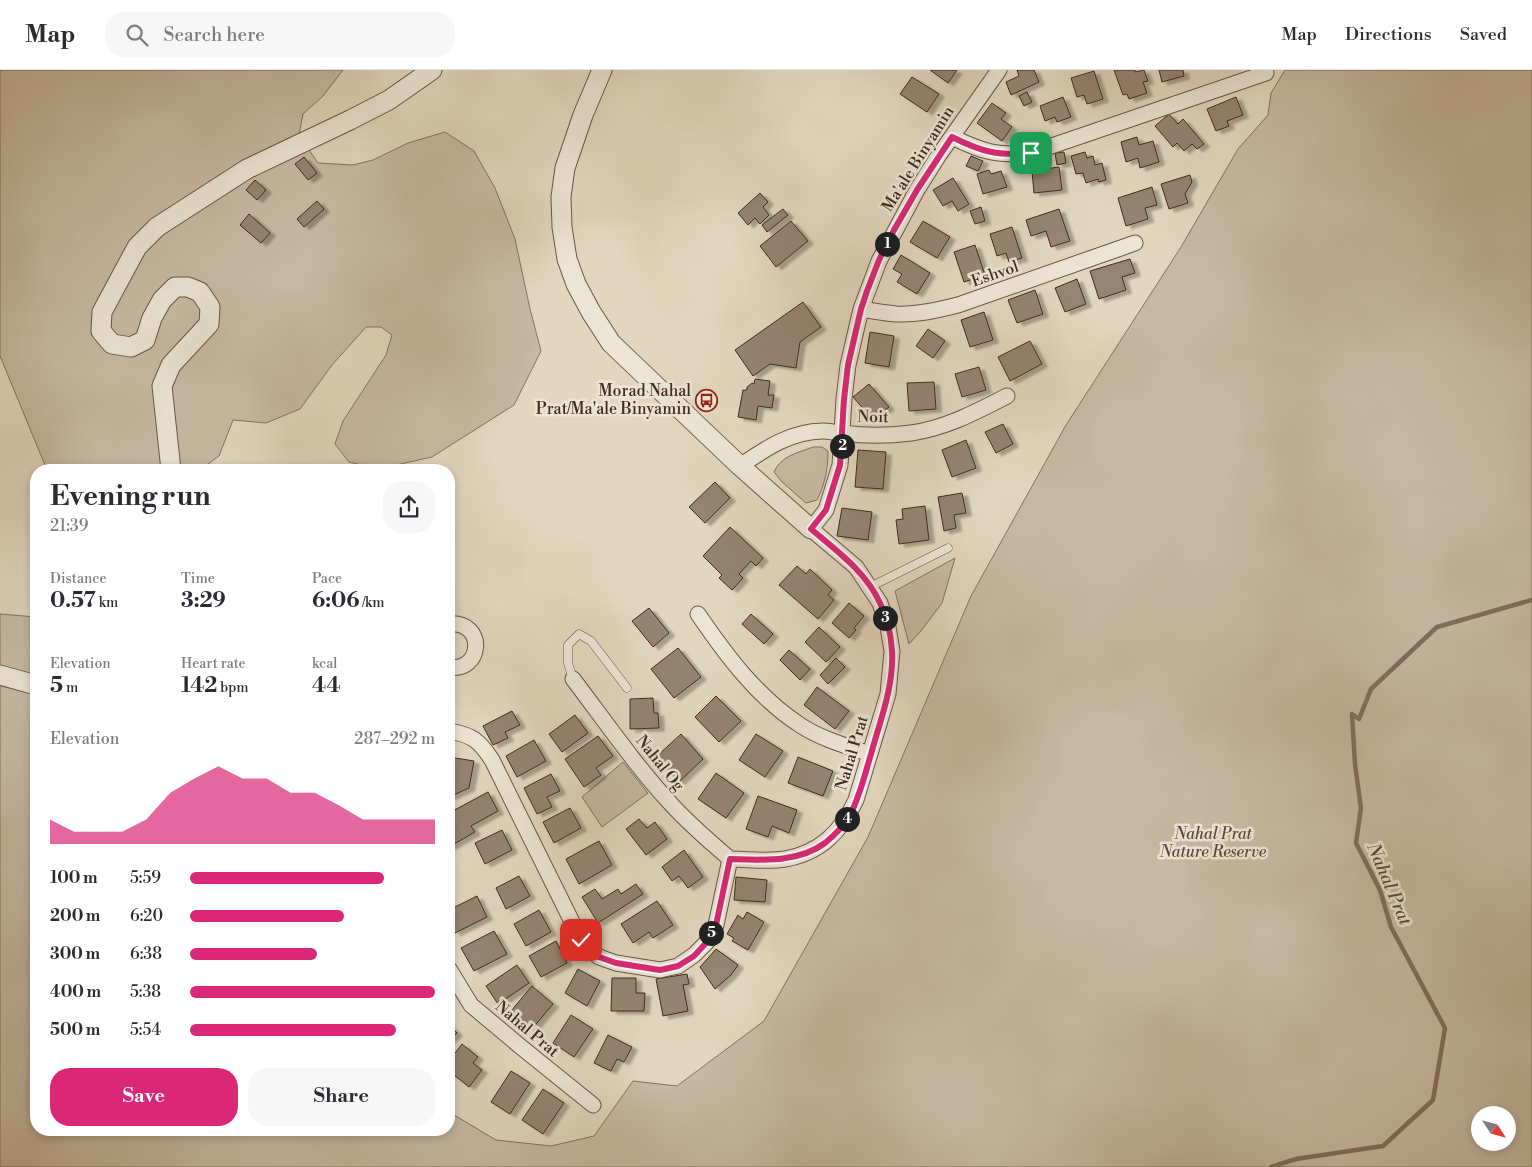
<!DOCTYPE html>
<html lang="en">
<head>
<meta charset="utf-8">
<style>
	body { margin:0; font-family:"Libre Bodoni",serif; background:#f7f7f7; color:#2b2b33; height:100vh; display:flex; flex-direction:column; font-size:19px; white-space:nowrap }
	* { box-sizing:border-box; margin:0 }
	p { font-size:16px; color:#7c7c81 }
	.icon { flex:none; width:28px; height:28px; fill:none; stroke:currentColor; stroke-width:2; stroke-linecap:round; stroke-linejoin:round }
	.map { position:relative; flex:1; overflow:hidden }
	.sheet { position:absolute; left:30px; top:394px; width:425px; height:672px; display:flex; flex-direction:column; background:#fff; border-radius:20px; box-shadow:0 2px 8px #0003 }
	.sheet>* { flex:none }
	.needle { width:32px; rotate:126deg }
	.controls { position:absolute; left:1471px; top:1036px; display:grid; gap:10px }
	.controls a { display:grid; place-items:center; width:45px; height:45px; border-radius:50%; background:#fff; box-shadow:0 2px 8px #0003; font-size:25px }
	.pin { position:absolute; display:grid; place-items:center; width:42px; height:42px; color:#fff; margin:-21px; border-radius:10px; box-shadow:0 2px 8px #0006 }
	.km { position:absolute; width:25px; height:25px; margin:-12px; border-radius:50%; background:#222; color:#fff; font-size:14px; line-height:25px; text-align:center }
	.round { display:grid; place-items:center; flex:none; width:52px; height:52px; border-radius:20px; background:#f7f7f7 }
	.headline { display:flex; align-items:center; justify-content:space-between; height:85px; padding:0 20px }
	h1 { font-size:28px; font-weight:700; line-height:38px }
	.stats { display:grid; grid-template-columns:repeat(3,1fr); gap:8px; height:85px; padding:5px 20px }
	.stats div { display:grid; align-content:center }
	.stats b { font-size:21px; font-weight:700 }
	.stats small { font-size:14px; font-weight:400 }
	.stats p { font-size:14px }
	.chart { height:140px; padding:10px 20px }
	.chart p { display:flex; justify-content:space-between }
	.chart svg { width:100%; height:90px; margin-top:5px; fill:#db2777; opacity:.7 }
	.cta { display:flex; gap:10px; margin-top:auto; padding:10px 20px }
	.cta a { flex:1; height:58px; border-radius:20px; background:#db2777; color:#fff; font-size:20px; font-weight:700; line-height:58px; text-align:center }
	.cta a+a { background:#f7f7f7; color:#2b2b33 }
	ul { padding:0 20px; list-style:none; font-size:16px }
	li { display:grid; grid-template-columns:80px 60px 1fr; align-items:center; height:38px }
	li i { height:12px; border-radius:6px; background:#db2777 }
	header { display:flex; align-items:center; gap:30px; box-sizing:border-box; height:70px; padding:0 25px; background:#fff; border-bottom:1px solid #e1e1e2 }
	header strong { font-size:24px }
	nav { display:flex; gap:28px; margin-inline-start:auto; font-size:18px }
	.search { width:350px; height:45px; background:#f7f7f7; display:flex; align-items:center; gap:12px; box-sizing:border-box; padding:0 18px; border-radius:20px; color:#7c7c81; font-size:19px }
	.map>svg:first-child { display:block }
	.green { fill:#c7baa3; stroke:#847260; fill-rule:evenodd }
	.lines { fill:none; stroke-linecap:round; stroke-linejoin:round }
	.stream { stroke:#826e5e; stroke-width:4.5 }
	.building { fill:#958471; stroke:#422a1e; filter:url(#shadow) }
	.service-casing { stroke:#6a5546; stroke-width:9 }
	.minor-casing { stroke:#6a5546; stroke-width:17 }
	.tertiary-casing { stroke:#6a5546; stroke-width:21 }
	.service { stroke:#ece5d5; stroke-width:8 }
	.minor { stroke:#ece5d5; stroke-width:15 }
	.tertiary { stroke:#ece5d5; stroke-width:19 }
	.route-casing { stroke:#fff; stroke-width:10 }
	.route { stroke:#db2777; stroke-width:6 }
	.labels { text-anchor:middle; dominant-baseline:central; stroke-width:5; stroke-linejoin:round; paint-order:stroke }
	.street-label { font-size:16px; fill:#422a1e; stroke:#ece5d5 }
	.poi-label { font-size:16px; fill:#422a1e; stroke:#ece5d5; text-anchor:end }
	.park-label { font-size:16px; font-style:italic; fill:#5d4739; stroke:#ece5d5 }
	.water-label { font-size:18px; font-style:italic; fill:#5c4638; stroke:#ece5d5 }
</style>
</head>
<body>
<header>
<strong>Map</strong>
<div class="search"><svg class="icon" aria-label="search" viewBox="0 0 24 24"><circle cx="10" cy="10" r="6"/><path d="M15 15l6 6"/></svg>Search here</div>
<nav><a>Map</a><a>Directions</a><a>Saved</a></nav>
</header>
<div class="map">
<svg width="1532" height="1097" viewBox="0 0 1532 1097">
	<defs>
		<filter id="shadow"><feDropShadow dx="5.5" dy="3" stdDeviation="1" flood-color="#0004"/></filter>
	</defs>
	<rect width="100%" height="100%" fill="#e2d7be"/>
	<filter id="stains"><feTurbulence type="fractalNoise" baseFrequency=".004" numOctaves="4"/><feColorMatrix values="0 0 0 0 .2 0 0 0 0 .09 0 0 0 0 .02 0 0 0 .5 -.17"/></filter>
	<radialGradient id="worn" r=".72"><stop offset=".6" stop-color="#630" stop-opacity="0"/><stop offset="1" stop-color="#630" stop-opacity=".3"/></radialGradient>
	<!-- green -->
	<path class="green" d="M0,0H343L323,26L303,44L299,65L318,93L353,95L373,90L408,73L445,62L474,81L495,118L515,169L530,239L541,281L514,335L432,387L378,399L349,392L335,374L343,351L386,285L392,265L381,257H366L332,295L300,339L266,353L233,350L219,386L200,400H47L0,286Z
		M1285,0H1532V1097H0V544L36,547V1060H449V1042L496,1070L551,1076L594,1066L633,1011L677,1016L764,951L868,767L971,526L1066,355L1181,177L1238,79L1268,45L1271,23ZM1480,1045H1508V1072H1480Z
		M813,377H822L828,381C828,399 825,414 817,430L806,433L782,412L774,402C781,386 797,383 813,377Z
		M955,488L942,533L921,561L909,574L895,521Z
		M623,692L648,723L602,757L582,727Z"/>
	<g class="lines">
		<!-- stream -->
		<path class="stream" d="M1271,1097L1296,1089L1383,1076L1433,1030L1445,958L1391,857L1380,820L1356,773L1361,738L1355,694L1352,644L1359,649L1371,619L1437,557L1532,530"/>
	</g>
	<!-- building -->
	<path class="building" d="M930,0H957L948,13Z
		M1017,0H1034L1039,12L1011,25L1006,12L1019,6Z
		M1114,0H1135V2L1144,0L1148,11L1143,12L1147,23L1129,29L1127,24L1123,25Z
		M1159,0H1183L1184,6L1162,12Z
		M1094,1L1103,29L1087,34L1084,25L1077,27L1071,8Z
		M912,7L939,24L927,42L900,24Z
		M1027,22L1032,32L1024,36L1019,26Z
		M1063,27L1071,47L1057,52L1055,47L1045,51L1040,36Z
		M1236,27L1243,45L1227,51L1229,56L1216,61L1207,39Z
		M992,33L1006,43L1001,49L1012,57L1002,71L977,53Z
		M1169,44L1178,54L1183,49L1204,74L1197,79L1192,74L1184,81L1177,73L1173,77L1155,56Z
		M1137,67L1139,75L1153,71L1159,92L1140,98L1138,88L1126,92L1121,72Z
		M1064,82L1066,93L1057,95L1055,83Z
		M1085,82L1087,88L1093,86L1095,95L1102,93L1106,110L1099,112L1098,109L1086,113L1083,103L1076,104L1071,86Z
		M971,86L983,91L978,101L966,96Z
		M304,87L317,103L308,110L295,94Z
		M1059,97L1062,120L1034,123L1032,101Z
		M989,100L991,104L1001,101L1007,117L983,124L977,104Z
		M1190,105L1192,112L1185,124L1188,133L1169,139L1161,114Z
		M953,108L969,134L958,141L952,131L943,136L933,120Z
		M255,110L266,120L257,130L246,120Z
		M1152,117L1157,135L1145,138L1148,149L1126,156L1118,128Z
		M760,123L768,132L763,137L769,145L760,154L755,148L748,155L738,143Z
		M317,131L324,139L304,157L297,149Z
		M981,137L985,151L975,154L970,141Z
		M783,139L788,145L767,162L762,155Z
		M1059,139L1070,171L1051,177L1046,161L1031,166L1026,150Z
		M249,144L270,163L261,173L240,155Z
		M791,151L808,171L776,197L760,176Z
		M923,151L950,167L937,188L910,172Z
		M1012,157L1022,188L1009,192L1006,183L997,186L990,164Z
		M975,175L985,205L964,212L954,182Z
		M901,185L930,203L917,224L897,212L902,204L893,199Z
		M1130,189L1135,203L1122,207L1126,220L1099,229L1090,201Z
		M1077,209L1086,234L1065,242L1055,218Z
		M1035,220L1043,244L1017,253L1008,230Z
		M803,232L821,257L800,272L796,298L770,294L753,306L735,280Z
		M984,242L993,270L970,277L961,250Z
		M928,259L945,271L933,288L916,276Z
		M870,262L894,266L889,297L865,293Z
		M1030,271L1042,294L1010,311L998,287Z
		M979,297L986,320L962,327L955,304Z
		M755,309L770,311L768,325H774L772,338L758,336L756,350L738,347L743,320H747V317L752,313L754,314Z
		M934,312L936,339L909,341L907,313Z
		M869,314L889,337L873,350L853,327Z
		M1003,354L1013,374L996,383L985,362Z
		M966,370L976,398L952,407L942,380Z
		M858,380L886,382L883,419L855,417Z
		M715,412L730,428L705,453L689,437Z
		M962,423L966,443L954,445L956,458L944,461L938,427Z
		M925,436L929,470L899,474L896,450L903,449L902,439Z
		M842,438L872,442L868,470L837,466Z
		M730,457L763,488L756,496L751,491L739,504L743,508L732,520L719,508L722,505L703,486Z
		M797,496L806,504L810,499L832,520L828,525L834,530L818,549L779,515Z
		M849,533L864,546L854,558L856,560L849,568L832,553Z
		M649,538L669,563L653,577L632,551Z
		M751,544L773,564L764,574L742,554Z
		M819,557L840,577L826,592L805,572Z
		M678,578L701,607L674,628L651,599Z
		M789,580L810,599L800,610L780,590Z
		M836,588L845,597L828,614L820,605Z
		M817,617L849,641L835,659L804,635Z
		M716,626L741,651L719,672L695,647Z
		M653,628L654,643H658L659,658L630,659V629Z
		M512,641L520,655L505,662L508,668L493,675L483,656Z
		M575,645L588,663L562,682L549,664Z
		M681,664L703,689L679,712L656,687Z
		M756,664L783,681L765,707L739,690Z
		M598,666L613,686L596,698L601,705L584,717L565,689Z
		M534,670L546,691L517,707L506,686Z
		M449,687L474,691L469,718L449,727Z
		M798,687L833,701L823,726L788,713Z
		M716,703L744,723L726,748L698,729Z
		M551,704L560,721L547,727L552,737L537,744L524,718Z
		M488,722L498,741L471,756L475,762L449,777V743Z
		M758,726L797,740L789,763L772,756L768,767L746,759Z
		M570,738L581,758L554,773L543,752Z
		M639,749L647,758L655,752L667,769L646,785L626,759Z
		M502,760L512,780L485,794L475,773Z
		M599,771L612,795L579,814L566,789Z
		M684,780L703,807L688,818L679,806L672,811L662,797Z
		M519,806L530,826L506,839L496,818Z
		M736,807L767,810L765,832L734,830Z
		M636,814L643,824L598,853L582,827L595,819L602,829L618,819L621,824Z
		M477,826L487,847L455,863L449,850V840Z
		M657,831L673,855L653,868L649,862L633,873L621,854Z
		M539,840L551,862L526,876L514,854Z
		M747,842L764,852L748,880L732,871L734,868L727,864L738,845L743,849Z
		M494,861L507,884L474,901L461,878Z
		M556,871L567,893L541,907L529,886Z
		M716,879L738,895L731,905L715,919L700,897Z
		M517,895L529,913L498,934L486,916Z
		M578,899L600,911L587,936L565,923Z
		M687,904L689,914L683,915L688,941L663,946L656,909Z
		M612,908H636V923H645L644,941H611Z
		M532,916L553,934L532,959L511,941Z
		M571,945L593,959L574,987L553,973Z
		M449,955L457,963L449,971Z
		M608,965L632,977L624,992L617,989L611,1001L594,993Z
		M462,974L478,987L473,993L482,1000L469,1017L449,1001V991Z
		M511,1001L530,1013L510,1044L491,1032Z
		M543,1019L564,1033L543,1064L522,1050Z"/>
	<g class="lines">
		<defs>
			<path id="service" d="M870,517L948,478
				M573,609L568,593V575L579,564L591,571L627,618"/>
			<path id="minor" d="M952,67C983,82 997,86 1031,83L1266,3
				M861,239C873,241 884,243 896,244C917,245 938,240 958,235L1135,173
				M740,396C765,379 791,361 823,361C829,361 836,363 842,363C865,366 888,366 911,363C946,358 976,342 1007,326
				M698,544C726,585 757,627 800,655C821,669 847,676 870,684
				M449,554C487,551 482,603 449,597
				M573,609C605,651 635,695 671,734C689,754 709,771 730,789
				M449,661C472,665 479,670 492,690L581,870L599,887L616,893L660,900L678,896L694,885L706,873L716,855L730,789
				M730,789C748,789 767,792 785,789C820,783 841,762 856,730L888,624L892,581L888,557L880,533L856,497L811,459L826,440L840,395L844,329L848,295L861,239L879,191L917,120L939,85L999,0
				M449,899L471,935L521,977L593,1035"/>
			<path id="tertiary" d="M602,0L583,45L565,98L561,127L562,157L567,189L576,214L591,242L611,273L740,396L811,459
				M171,400L162,316L171,295L209,254L210,237L200,222L188,217H175L162,230L152,248L145,270L131,277L112,274L101,261L102,242L137,177L157,157L247,99L350,50L389,30L432,0
				M0,605L36,615"/>
		</defs>
		<!-- service casing -->
		<use href="#service" class="service-casing"/>
		<!-- minor casing -->
		<use href="#minor" class="minor-casing"/>
		<!-- tertiary casing -->
		<use href="#tertiary" class="tertiary-casing"/>
		<!-- service -->
		<use href="#service" class="service"/>
		<!-- minor -->
		<use href="#minor" class="minor"/>
		<!-- tertiary -->
		<use href="#tertiary" class="tertiary"/>
	</g>
	<g class="lines">
		<defs>
			<path id="route" d="M581,870L599,887L616,893L660,900L678,896L694,886L706,873L716,855L730,789C762,790 798,793 825,773C835,765 844,755 850,745C860,726 865,704 871,684C880,651 894,616 892,581C891,565 887,547 880,533C866,502 837,481 811,459L826,440L840,395L844,329L848,295L861,239L867,221L879,190L894,160L917,120L952,67C982,82 998,86 1031,83"/>
		</defs>
		<!-- route casing -->
		<use href="#route" class="route-casing"/>
		<!-- route -->
		<use href="#route" class="route"/>
	</g>
	<!-- icons -->
	<defs>
		<symbol id="bus-ring" viewBox="-11 -11 22 22"><circle r="9.5" fill="#ece5d5" stroke="#8f2418" stroke-width="1.5"/><path d="M-5-6H5V4H4V6H2V4H-2V6H-4V4H-5ZM-3.5-4V0h7V-4ZM-3.5 1.2v1.5H-2V1.2ZM2 1.2v1.5H3.5V1.2Z" fill="#8f2418"/></symbol>
	</defs>
	<g fill-rule="evenodd">
		<use href="#bus-ring" x="694" y="318" width="25" height="25"/>
	</g>
	<g class="labels">
		<!-- street labels -->
		<g class="street-label">
			<text transform="translate(918 89) rotate(-58)">Ma'ale Binyamin</text>
			<text transform="translate(995 204) rotate(-19)">Eshvol</text>
			<text transform="translate(873 347) rotate(1)">Noit</text>
			<text transform="translate(852 683) rotate(-73)">Nahal Prat</text>
			<text transform="translate(660 693) rotate(51)">Nahal Og</text>
			<text transform="translate(527 959) rotate(40)">Nahal Prat</text>
		</g>
		<!-- poi labels -->
		<g class="poi-label">
			<text x="691" y="321">Morad Nahal<tspan x="691" dy="18">Prat/Ma'ale Binyamin</tspan></text>
		</g>
		<!-- park labels -->
		<g class="park-label">
			<text x="1213" y="764">Nahal Prat<tspan x="1213" dy="18">Nature Reserve</tspan></text>
		</g>
		<!-- water labels -->
		<g class="water-label">
			<text transform="translate(1389 814) rotate(67)">Nahal Prat</text>
		</g>
	</g>
	<rect width="100%" height="100%" filter="url(#stains)"/>
	<rect width="100%" height="100%" fill="url(#worn)"/>
</svg>
<div class="controls">
<a><svg class="needle" viewBox="-14 -14 28 28"><path d="M0-13l5 13h-10z" fill="#e53935"/><path d="M0 13l5-13h-10z" fill="#7c7c81"/></svg></a>
</div>
<div class="pin" style="left:1031px;top:83px;background:#1e9e55"><svg class="icon" aria-label="arrive" viewBox="0 0 24 24"><path d="M6 21V4h12l-3 4 3 4H6"/></svg></div>
<div class="pin" style="left:581px;top:870px;background:#d93025"><svg class="icon" aria-label="check" viewBox="0 0 24 24"><path d="M5 12l5 5 9-10"/></svg></div>
<b class="km" style="left:887px;top:174px">1</b>
<b class="km" style="left:842px;top:376px">2</b>
<b class="km" style="left:885px;top:548px">3</b>
<b class="km" style="left:847px;top:749px">4</b>
<b class="km" style="left:711px;top:863px">5</b>
<section class="sheet">
<div class="headline"><div><h1>Evening run</h1><p>21:39</p></div><a class="round"><svg class="icon" aria-label="share" viewBox="0 0 24 24"><path d="M12 15V3M7 8l5-5 5 5M5 13v7h14v-7"/></svg></a></div>
<div class="stats">
<div><p>Distance</p><b>0.57<small> km</small></b></div>
<div><p>Time</p><b>3:29</b></div>
<div><p>Pace</p><b>6:06<small> /km</small></b></div>
</div>
<div class="stats">
<div><p>Elevation</p><b>5<small> m</small></b></div>
<div><p>Heart rate</p><b>142<small> bpm</small></b></div>
<div><p>kcal</p><b>44</b></div>
</div>
<div class="chart"><p><span>Elevation</span>287–292 m</p>
<svg viewBox="0 0 160 44" preserveAspectRatio="none"><path d="M0 44V32L10 38L20 38L30 38L40 32L50 19L60 12L70 6L80 12L90 12L100 19L110 19L120 25L130 32L140 32L150 32L160 32V44z"/></svg>
</div>
<ul>
<li><b>100 m</b>5:59<i style="width:79%"></i></li>
<li><b>200 m</b>6:20<i style="width:63%"></i></li>
<li><b>300 m</b>6:38<i style="width:52%"></i></li>
<li><b>400 m</b>5:38<i style="width:100%"></i></li>
<li><b>500 m</b>5:54<i style="width:84%"></i></li>
</ul>
<div class="cta"><a>Save</a><a>Share</a></div>
</section>
</div>
</body>
</html>
